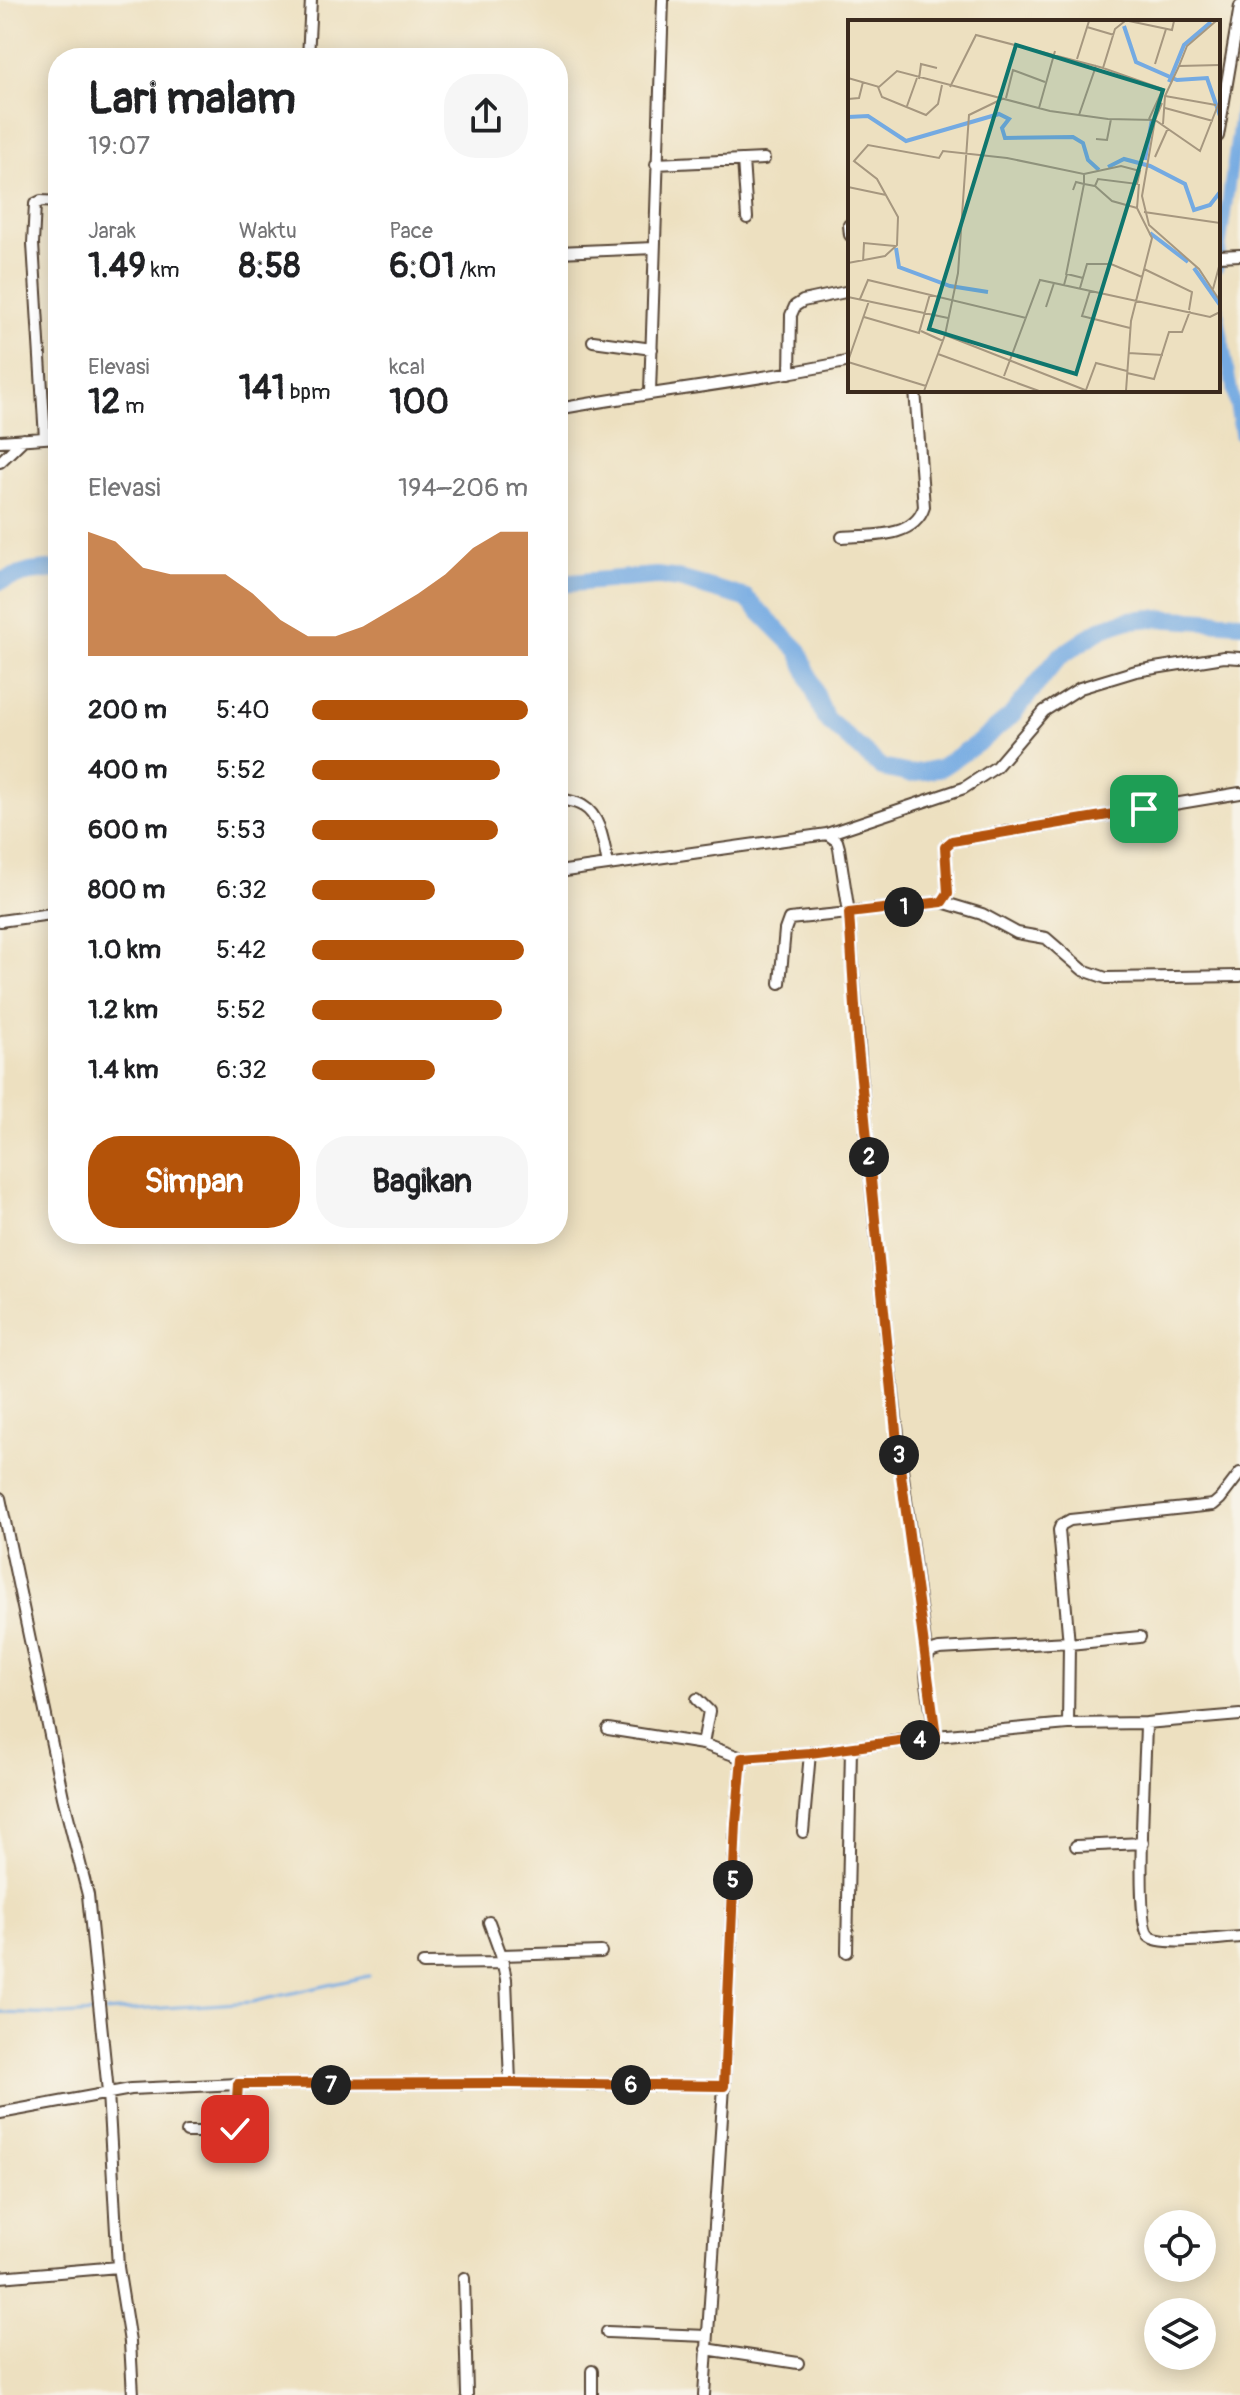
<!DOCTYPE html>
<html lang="id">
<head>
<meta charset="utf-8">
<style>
	body { margin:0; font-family:Pangolin,sans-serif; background:#f6f6f6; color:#202124; height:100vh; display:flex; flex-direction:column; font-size:30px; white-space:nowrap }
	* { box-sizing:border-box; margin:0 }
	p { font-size:26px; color:#757577 }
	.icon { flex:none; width:44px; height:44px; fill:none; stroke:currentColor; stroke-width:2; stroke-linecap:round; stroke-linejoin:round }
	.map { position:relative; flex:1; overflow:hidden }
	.side { position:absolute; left:48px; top:48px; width:520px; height:1196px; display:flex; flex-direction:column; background:#fff; border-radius:32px; box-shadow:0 4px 20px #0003 }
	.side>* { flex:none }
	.controls { position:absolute; left:1144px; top:2210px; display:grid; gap:16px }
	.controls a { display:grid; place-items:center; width:72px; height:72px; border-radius:50%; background:#fff; box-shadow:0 4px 20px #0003; font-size:40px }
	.pin { position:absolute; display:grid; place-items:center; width:68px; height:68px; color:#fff; margin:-34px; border-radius:16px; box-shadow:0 4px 12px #0006 }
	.km { position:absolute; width:40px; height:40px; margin:-20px; border-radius:50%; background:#222; color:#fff; font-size:22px; line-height:40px; text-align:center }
	.round { display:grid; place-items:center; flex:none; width:84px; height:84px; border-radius:32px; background:#f6f6f6 }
	.head { display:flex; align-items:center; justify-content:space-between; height:136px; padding:0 40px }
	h1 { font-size:44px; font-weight:700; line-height:60px }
	.stats { display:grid; grid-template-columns:repeat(3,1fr); gap:12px; height:136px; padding:8px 40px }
	.stats div { display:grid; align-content:center }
	.stats b { font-size:34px; font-weight:700 }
	.stats small { font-size:22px; font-weight:400 }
	.stats p { font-size:22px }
	.chart { height:224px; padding:16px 40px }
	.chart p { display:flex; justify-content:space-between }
	.chart svg { width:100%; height:144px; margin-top:8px; fill:#b45309; opacity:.7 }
	.primary-button { display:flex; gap:16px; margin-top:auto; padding:16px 40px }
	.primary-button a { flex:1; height:92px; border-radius:32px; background:#b45309; color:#fff; font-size:32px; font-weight:700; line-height:92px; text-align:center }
	.primary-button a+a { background:#f6f6f6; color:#202124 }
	ul { padding:0 40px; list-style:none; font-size:26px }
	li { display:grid; grid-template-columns:128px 96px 1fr; align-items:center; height:60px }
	li i { height:20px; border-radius:10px; background:#b45309 }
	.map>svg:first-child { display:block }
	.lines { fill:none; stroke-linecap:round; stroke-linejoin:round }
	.stream { stroke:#74aae2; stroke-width:3 }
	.canal { stroke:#74aae2; stroke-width:11 }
	.river { stroke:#74aae2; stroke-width:18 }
	.street-casing { stroke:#564536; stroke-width:14 }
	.street { stroke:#fff; stroke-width:10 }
	.route-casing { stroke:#fff; stroke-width:16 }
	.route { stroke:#b45309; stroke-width:10 }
	.inset-river { fill:none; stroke:#74aae2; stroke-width:4 }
	.inset-road { fill:none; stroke:#a6977f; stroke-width:2 }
	.view { fill:#0f766e; fill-opacity:0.15; stroke:#0f766e; stroke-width:4 }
	.inset-edge { fill:none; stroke:#3b2a1e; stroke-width:4 }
</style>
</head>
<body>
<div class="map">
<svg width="1240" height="2395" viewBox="0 0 1240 2395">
	<rect width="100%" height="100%" fill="#f7f3e8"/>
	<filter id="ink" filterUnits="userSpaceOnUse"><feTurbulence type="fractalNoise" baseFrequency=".0125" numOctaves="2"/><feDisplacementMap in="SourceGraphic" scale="16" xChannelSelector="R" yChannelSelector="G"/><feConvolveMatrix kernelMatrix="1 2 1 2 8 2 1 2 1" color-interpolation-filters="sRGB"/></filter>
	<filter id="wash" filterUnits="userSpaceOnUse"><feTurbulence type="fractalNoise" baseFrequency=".006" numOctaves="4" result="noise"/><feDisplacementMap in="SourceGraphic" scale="32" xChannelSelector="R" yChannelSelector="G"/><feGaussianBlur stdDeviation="1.8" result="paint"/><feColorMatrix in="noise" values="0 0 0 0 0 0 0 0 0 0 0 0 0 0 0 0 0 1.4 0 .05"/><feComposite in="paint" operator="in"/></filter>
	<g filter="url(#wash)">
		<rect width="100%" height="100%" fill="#ede0c0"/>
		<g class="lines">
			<!-- stream -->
			<path class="stream" d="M104,2012L252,2002L369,1976
				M0,2013L60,2015L96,2013"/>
			<!-- canal -->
			<path class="canal" d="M1218,267L1240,110
				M1218,308L1240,436"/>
			<!-- river -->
			<path class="river" d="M0,581L30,572L58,569
				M558,584L656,576L679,579L746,598L799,651L825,718L882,768L910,774L940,768L981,741L1010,717L1059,657L1103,628L1129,620L1154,618L1240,623"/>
		</g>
	</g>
	<g filter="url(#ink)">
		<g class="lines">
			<defs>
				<path id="street" d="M308,58L311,0
					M1218,136L1240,6
					M743,160L747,218
					M656,164L764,159
					M849,225L850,235
					M558,252L654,248
					M1218,256L1240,255
					M593,341L652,349
					M790,373L791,315L795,306L803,301L850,291
					M650,392L663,0
					M558,409C655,391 753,382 850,361
					M45,438L33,244L35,204L41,201L58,202
					M0,441L58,437
					M0,462L24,439
					M842,537C870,535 914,539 924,507L915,390
					M558,798C566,801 576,801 583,806C601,816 604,846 608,865
					M827,834L964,788L996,767L1044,711L1080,688L1136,671L1224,657L1240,658
					M558,872L827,834L837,841L839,848L849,913L942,902L948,893L945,847L952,841L1240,793
					M942,902L982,914L1017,933L1046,938L1083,970L1106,978L1240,976
					M0,921L58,913
					M780,983L785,930L789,919L849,913C866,1162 892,1410 927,1657
					M0,1498L63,1797L88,1895L108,2092L118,2267L130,2342L133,2395
					M1069,1644L1140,1637
					M697,1699L709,1711L703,1744
					M1146,1723C1146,1753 1134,1923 1149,1936C1161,1947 1222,1938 1240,1937
					M1068,1724L1069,1644L1059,1530L1061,1525L1070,1520L1213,1505L1220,1499L1240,1473
					M608,1729L703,1744L742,1758
					M936,1736C934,1719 921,1669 928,1656C931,1650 934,1651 939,1649L1069,1642
					M803,1832L810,1753
					M1076,1846L1143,1843
					M489,1922L501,1955L506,1979L510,2083
					M847,1952L851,1748
					M501,1955L601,1952
					M423,1964L503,1963
					M0,2113L131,2089L238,2084L510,2083L724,2086
					M187,2132H230L235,2129L238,2084
					M0,2277L118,2267
					M464,2278L467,2395
					M607,2332L707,2336
					M706,2349L798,2363
					M592,2395V2371
					M704,2395L724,2086L736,1823L742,1758L810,1753L936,1736L1068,1724L1146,1723L1240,1715"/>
			</defs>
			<!-- street casing -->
			<use href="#street" class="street-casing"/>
			<!-- street -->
			<use href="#street" class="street"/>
		</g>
	</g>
	<g class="lines" filter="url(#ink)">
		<defs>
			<path id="route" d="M235,2129L238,2084L510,2083L724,2086L736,1823L742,1758L810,1753L936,1736L898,1452L857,1038L849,913L942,902L948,893L945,847L952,841L1144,809"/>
		</defs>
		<!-- route casing -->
		<use href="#route" class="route-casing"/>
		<!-- route -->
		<use href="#route" class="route"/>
	</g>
	<!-- overview -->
	<g transform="translate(848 20)">
		<rect width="372" height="372" fill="#ede0c0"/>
		<path class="inset-river" d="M276,6L288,42L329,60L359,58L372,96M321,62L336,25L363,2M0,97L20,96L58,121L151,94L161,99L154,108L157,118L225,117L235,123L240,140L251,150M297,140L304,99M260,147L276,139L302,146L337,164L346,190L362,185L372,172M302,213L340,242M48,228L51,247L102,266L140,272M346,248L372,285"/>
		<path class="inset-road" d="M281,1L324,10L326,1M239,7L266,15M229,39L241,1M307,44L318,9M331,46L339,26L368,1M255,48L315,69L301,99M0,58L31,67L49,51L202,91L260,99L307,100L314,83M71,59L73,44L89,48M30,67L34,77L78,95L90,84L94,65M102,67L128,15L248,46M158,78L165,50L197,62M0,79L11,78L15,62M372,80L352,131L307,100L294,176L301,205L351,249L372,281M368,85L317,76L331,46L372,45M59,86L69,58M191,88L207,31M317,88L365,101M231,95L248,46L255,48L267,9L277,1M315,104L317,76M248,119L259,120L263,99M307,137L320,108M247,166L264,181L289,188M0,167L38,175M296,192L372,203M15,242L16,223L47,226M0,243L37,236L49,225L50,197L29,159L6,141L20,125L91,138L95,131L159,138L236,154V164L247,166L250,159L289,164L292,151L273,146L236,154M296,249L344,272L341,290M218,255L236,164L228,162L225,170M216,265L219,254L235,258M232,268L239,244H263L294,257M365,269L372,243M242,271L234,296L282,308M0,277L100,298M12,279L20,260L178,298M198,287L206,263M16,297L71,313L82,274M73,311L95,321M97,315L237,370M280,333L315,335M90,334L191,371M0,341L21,281M0,342L78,366M279,353L306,359L321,312H334L342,291M156,356L192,260L362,297L372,292M238,370L248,343L279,351M76,371L97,315L110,253L121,95L154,79M278,371L283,301L304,218L289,188L291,164"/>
		<path class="view" d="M168,25L315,70L228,354L81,309Z"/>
		<rect width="372" height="372" class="inset-edge"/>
	</g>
</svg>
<div class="controls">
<a><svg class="icon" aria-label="locate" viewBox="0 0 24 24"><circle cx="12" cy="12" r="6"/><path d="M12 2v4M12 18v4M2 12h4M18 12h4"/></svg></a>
<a><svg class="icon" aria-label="layers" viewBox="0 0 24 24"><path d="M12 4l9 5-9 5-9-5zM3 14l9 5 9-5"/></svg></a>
</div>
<div class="pin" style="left:1144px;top:809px;background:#1e9e55"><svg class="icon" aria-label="arrive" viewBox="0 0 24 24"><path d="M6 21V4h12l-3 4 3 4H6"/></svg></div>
<div class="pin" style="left:235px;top:2129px;background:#d93025"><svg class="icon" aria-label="check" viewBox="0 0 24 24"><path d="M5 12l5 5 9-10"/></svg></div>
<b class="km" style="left:904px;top:907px">1</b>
<b class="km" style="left:869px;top:1157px">2</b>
<b class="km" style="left:899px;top:1455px">3</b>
<b class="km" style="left:920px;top:1740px">4</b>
<b class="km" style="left:733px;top:1880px">5</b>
<b class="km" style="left:631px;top:2085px">6</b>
<b class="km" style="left:331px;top:2085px">7</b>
<section class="side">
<div class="head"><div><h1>Lari malam</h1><p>19:07</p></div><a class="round"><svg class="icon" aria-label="share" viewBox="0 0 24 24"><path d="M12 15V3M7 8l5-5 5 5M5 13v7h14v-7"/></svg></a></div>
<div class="stats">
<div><p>Jarak</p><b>1.49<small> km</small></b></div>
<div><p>Waktu</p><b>8:58</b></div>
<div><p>Pace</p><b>6:01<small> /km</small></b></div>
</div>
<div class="stats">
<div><p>Elevasi</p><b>12<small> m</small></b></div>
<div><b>141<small> bpm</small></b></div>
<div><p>kcal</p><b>100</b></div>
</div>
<div class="chart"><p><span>Elevasi</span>194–206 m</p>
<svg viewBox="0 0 160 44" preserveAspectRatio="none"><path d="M0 44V6L10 9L20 17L30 19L40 19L50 19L60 25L70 33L80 38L90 38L100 35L110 30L120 25L130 19L140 11L150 6L160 6V44z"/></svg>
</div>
<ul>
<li><b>200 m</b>5:40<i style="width:100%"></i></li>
<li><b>400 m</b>5:52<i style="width:87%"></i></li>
<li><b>600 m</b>5:53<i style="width:86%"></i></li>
<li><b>800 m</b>6:32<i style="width:57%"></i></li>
<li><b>1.0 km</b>5:42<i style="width:98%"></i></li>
<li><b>1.2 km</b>5:52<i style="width:88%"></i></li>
<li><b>1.4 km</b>6:32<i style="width:57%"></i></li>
</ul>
<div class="primary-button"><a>Simpan</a><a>Bagikan</a></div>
</section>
</div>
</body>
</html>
